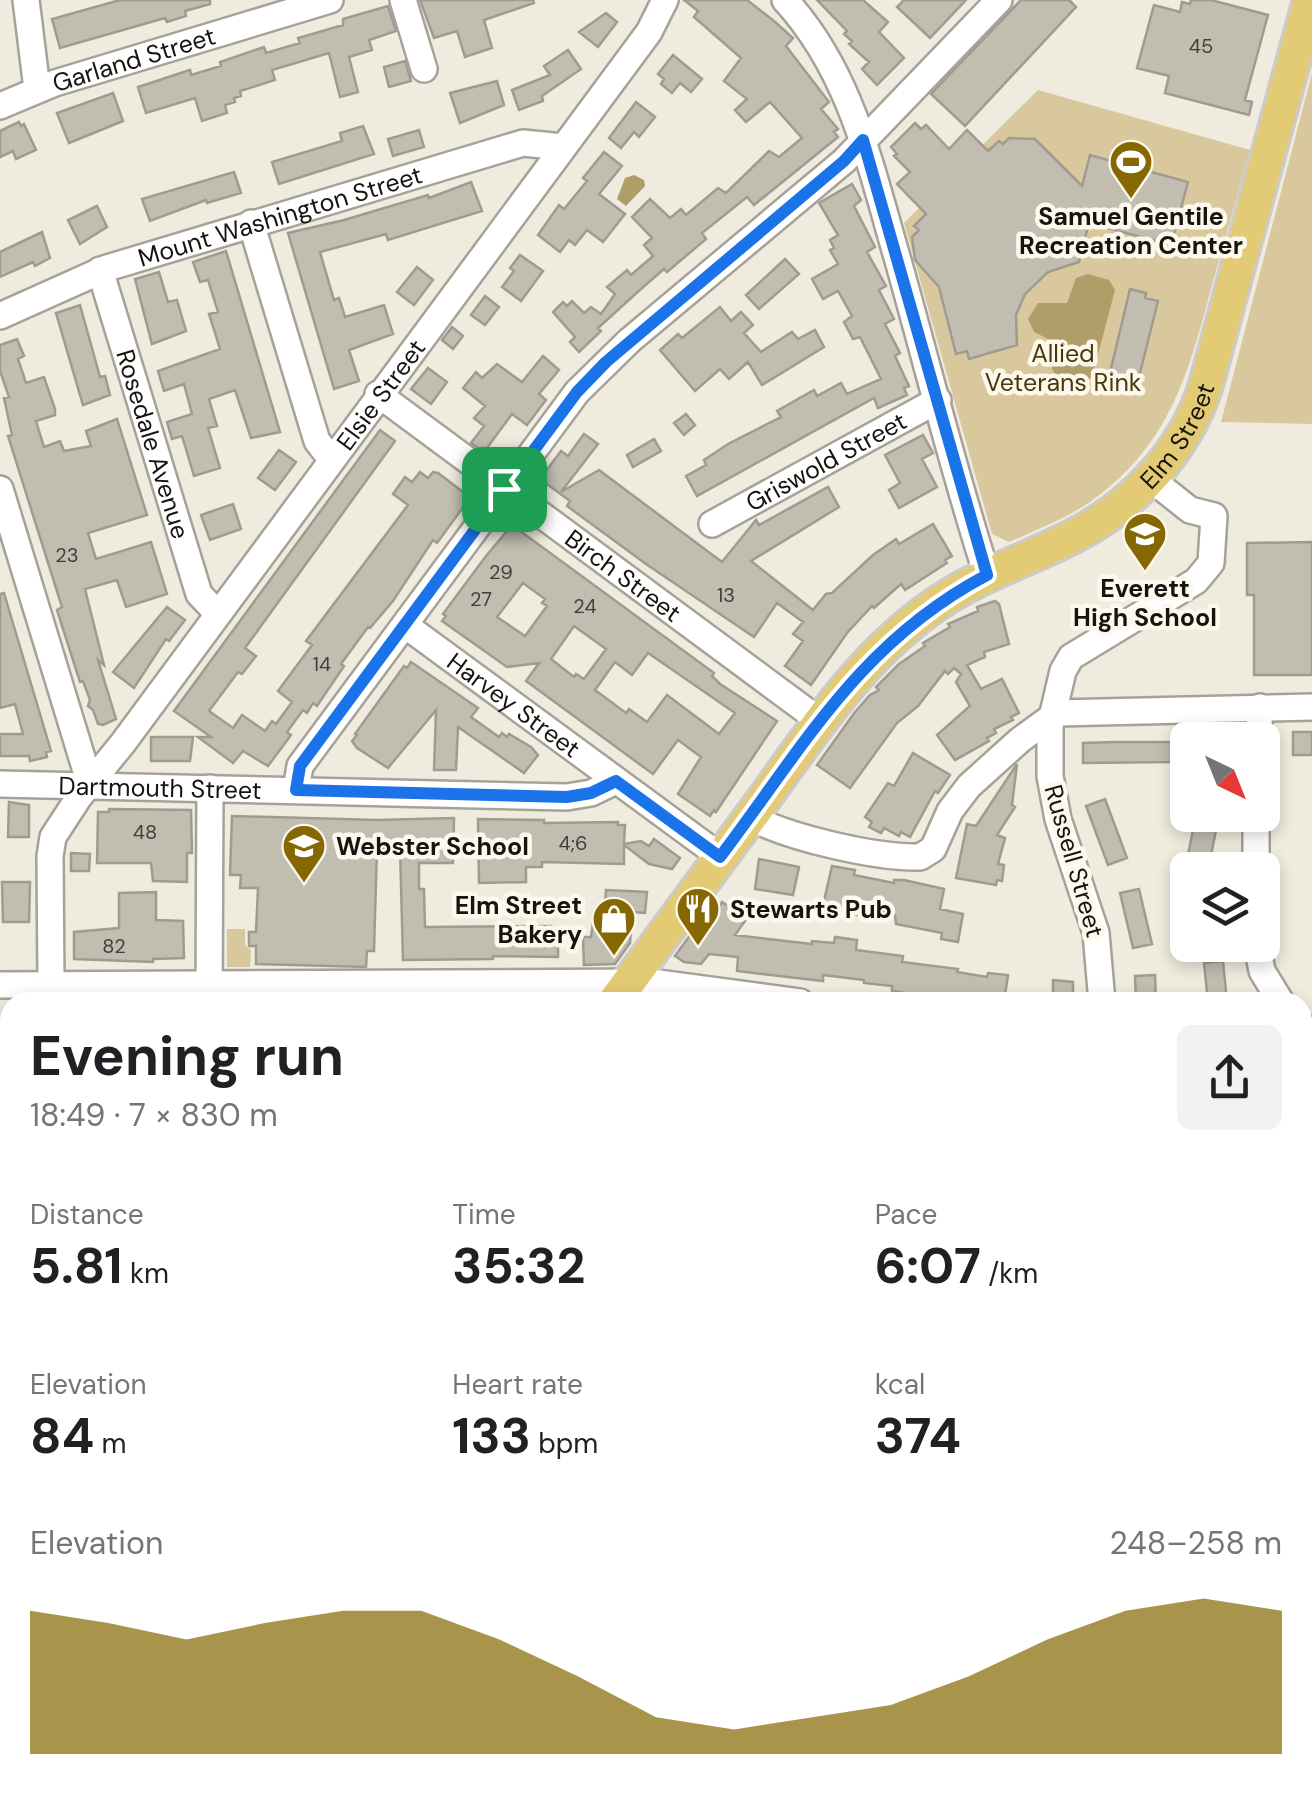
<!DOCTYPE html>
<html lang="en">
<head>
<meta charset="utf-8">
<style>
	body { margin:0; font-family:"DM Sans",sans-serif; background:#f2f2f2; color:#202124; height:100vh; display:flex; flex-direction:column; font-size:38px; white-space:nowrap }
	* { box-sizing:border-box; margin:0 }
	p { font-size:32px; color:#757577 }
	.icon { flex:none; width:55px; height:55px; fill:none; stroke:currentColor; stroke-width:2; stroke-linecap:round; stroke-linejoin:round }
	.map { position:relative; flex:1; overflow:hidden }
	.panel { position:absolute; left:0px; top:992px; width:1312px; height:812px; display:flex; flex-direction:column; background:#fff; border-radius:30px 30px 0 0; box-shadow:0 5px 15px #0003 }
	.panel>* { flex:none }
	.needle { width:65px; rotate:137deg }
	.fabs { position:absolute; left:1170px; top:722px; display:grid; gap:20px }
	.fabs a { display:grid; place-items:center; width:110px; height:110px; border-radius:15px; background:#fff; box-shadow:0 5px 15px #0003; font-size:50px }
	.pin { position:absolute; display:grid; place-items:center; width:85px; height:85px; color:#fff; margin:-42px; border-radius:20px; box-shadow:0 5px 15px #0006 }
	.round { display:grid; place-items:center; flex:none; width:105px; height:105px; border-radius:15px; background:#f2f2f2 }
	.overview { display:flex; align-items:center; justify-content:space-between; height:170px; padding:0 30px }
	h1 { font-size:55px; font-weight:700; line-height:75px }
	.figures { display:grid; grid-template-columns:repeat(3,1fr); gap:15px; height:170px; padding:10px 30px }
	.figures div { display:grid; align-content:center }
	.figures b { font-size:50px; font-weight:700 }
	.figures small { font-size:28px; font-weight:400 }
	.figures p { font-size:28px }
	.chart { height:280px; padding:20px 30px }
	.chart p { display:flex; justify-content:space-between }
	.chart svg { width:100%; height:180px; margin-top:10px; fill:#856801; opacity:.7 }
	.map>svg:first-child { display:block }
	.green { fill:#d9c89e }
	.water { fill:#b19d68 }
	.building { fill:#c1bdb1; stroke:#a09b90; stroke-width:2.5; fill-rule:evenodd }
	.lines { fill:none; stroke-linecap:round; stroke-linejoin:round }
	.minor-casing { stroke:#a7a297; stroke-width:30 }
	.major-casing { stroke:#cccbca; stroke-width:38 }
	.minor { stroke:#fff; stroke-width:25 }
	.major { stroke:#e3ca75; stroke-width:32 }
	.route-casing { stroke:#fff; stroke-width:20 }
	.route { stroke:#1a73e8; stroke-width:12 }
	.labels { text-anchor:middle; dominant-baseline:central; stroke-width:9; stroke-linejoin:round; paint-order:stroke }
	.number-label { font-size:20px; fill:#403e38 }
	.street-label { font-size:25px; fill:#151410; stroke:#fdf8ec }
	.poi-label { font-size:25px; font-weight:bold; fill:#151410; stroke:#fdf8ec }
	.park-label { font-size:25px; fill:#48390d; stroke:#fdf8ec }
</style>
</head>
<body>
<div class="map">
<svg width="1312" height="1803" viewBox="0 0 1312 1803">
	<rect width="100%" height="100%" fill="#efebde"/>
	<!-- green -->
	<path class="green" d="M1312,73V424L1221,422Z
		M1038,90L1250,150C1237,196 1224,243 1211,289C1188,376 1168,447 1090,502C1065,519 1036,530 1009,542L992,534L904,223Z
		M227,929H245V945L251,950L250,967H227Z
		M1302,1459H1312V1803H1097L1096,1795H1302Z"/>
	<!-- water -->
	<path class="water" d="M634,175L644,180L645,186L626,206L617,199L625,178Z
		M1088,274L1109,280L1115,290L1092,377L1081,385L1055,376L1052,368L1056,343L1034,332L1028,319L1038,303H1067L1076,278Z"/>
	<!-- building -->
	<path class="building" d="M120,0H210V4L185,11L186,16L167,22L165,18L60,48L52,19Z
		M420,0H533L534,3L484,20L492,48L465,57L457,31L434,38Z
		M684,0H747L774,21L793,38L786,46L829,102L821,109L838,129L834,132L838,137L754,205L747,197L702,233L706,239L667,272L664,269L641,289L598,328L601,331L579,352L570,342L575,337L553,312L563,302L567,306L572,301L584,313L591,307L601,314L615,294L607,287L627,270L631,275L653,256L644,245L652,238L632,217L650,199L670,218L681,209L686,215L718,188L726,193L769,151L779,157L802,138L770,102L746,122L735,110L747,99L724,81L741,58L694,17L698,11Z
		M817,0H863L888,22L879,32L904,58L877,85L862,69L869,62L849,44L852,41L844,34L847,31Z
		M904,0H966L930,38L897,7Z
		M1021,0H1069L1076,7L965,126L931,94Z
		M1191,0H1211L1268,15L1245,100L1252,102L1249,115L1165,93L1169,76L1137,68L1154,5L1180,12L1182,2L1190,4Z
		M388,6L396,31L369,40L372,50L349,57L358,92L340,97L329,53L272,70L275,80L240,91L241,96L234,98L235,102L225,105L227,113L202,121L195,98L146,113L138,87L190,70L191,75L221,66L220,62L264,47L266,53L300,43L298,38L343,25V19Z
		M606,13L617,22L598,47L579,32Z
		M568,50L581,69L542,96L543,101L519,110L512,90L550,75L544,66Z
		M673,55L702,79L691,92L680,83L672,93L661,84L664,79L658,74Z
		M405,61L411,81L389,87L384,67Z
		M497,81L504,105L460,123L450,93Z
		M113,93L123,121L69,143L57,113Z
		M636,102L655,117L639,137L634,132L621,148L609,138Z
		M19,122L21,126L24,124L36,150L16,159L13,151L0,157V131Z
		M915,123L921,129L926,125L949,149L967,130L988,151L999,141L1003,144L1009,138L1035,139L1082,186L1090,155L1188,182L1171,245L1089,223L1079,262L1048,272L1025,294L1016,315L1017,345L969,359L967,351L956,354L939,287L915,260L912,237L919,230L914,226L926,214L897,184L910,172L894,156L897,154L891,147Z
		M363,126L374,154L279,184L272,162L342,141L340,133Z
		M419,130L424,147L393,156L388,139Z
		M604,152L622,166L599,194L625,214L603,242L587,230L575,245L569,240L560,252L538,235L559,205L564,209L587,181L583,178Z
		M234,172L241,193L207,203L206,200L150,221L142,199Z
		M471,182L482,211L388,240L386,234L320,252L334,300L339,298L345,317L384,305L393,334L349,350L359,381L334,389L288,233L344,220L428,195L429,198Z
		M852,184L861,200L854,206L875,247L867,252L886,286L879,290L894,319L885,324L900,353L895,356L909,386L904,388L907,395L878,408L874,398L697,496L686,476L706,465L704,460L728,444L781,417L777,411L814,390L817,396L841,383L847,394L881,379L860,337L853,339L844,322L852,316L838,291L823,299L812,279L838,264L830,250L834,248L830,240L838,235L819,203Z
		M97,206L107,227L80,244L68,220Z
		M42,232L50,258L35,266L33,262L0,277V252Z
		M226,251L280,432L251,438L235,390L209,399L217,426L208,428L220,468L194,476L182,436L172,439L167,422L192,414L184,384L164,391L158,371L220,349L209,314L218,312L208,280L200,282L193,262Z
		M520,255L543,271L521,301L502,287L514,271L510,268Z
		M785,259L799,274L759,309L746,295Z
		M417,267L433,280L414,305L397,292Z
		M159,272L168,302L177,300L186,331L152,344L135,279Z
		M1130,289L1146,293L1145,298L1158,301L1136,389L1108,381Z
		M485,296L499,307L485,325L471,315Z
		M80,305L100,377L105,376L110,395L83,405L56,313Z
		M720,307L731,321L741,312L753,325L744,333L761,352L792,332L798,339L815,330L824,347L762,385L748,362L729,379L720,369L695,391L660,350L678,334L682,338Z
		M452,327L463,336L453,349L442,340Z
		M17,339L24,356L18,359L26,383L44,377L55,409V415L36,421L44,447L60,441L64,451L91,446L86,431L117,419L147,515L88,533L96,559L151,542L167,594L126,607L117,580L85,589L104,665L98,660L116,719L103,725L98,724L93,710L88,706L90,700L83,681L80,682L57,610L62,607L8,436L12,435L4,398L9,397L0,371V345Z
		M543,356L559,370L539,394L546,400L527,425L512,414L484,452L471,443L484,426L474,418L485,406L463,388L476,372L482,378L497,364L522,382Z
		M428,368L447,382L431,404L411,389Z
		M686,414L695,425L684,435L674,423Z
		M380,430L395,441L245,648L256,656L242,674L238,672L209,711L233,728L242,715L265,731L272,721L276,724L292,702L278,691L312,645L306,641L408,505L393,494L405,477L412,482L420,472L428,478L433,472L438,473L467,495L464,499L467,502L437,543L433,540L393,601L370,628L368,627L341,664L344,666L317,706L313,703L307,713L303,710L287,732L291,735L268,766L243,751L233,763L198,737H211L174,711Z
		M584,434L598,444L561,492L599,470L722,562L756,520L759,525L828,487L839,507L751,561L813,610L826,594L832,593L873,555L896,539L899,544L933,524L952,556L945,560L947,563L905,590L901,584L874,608L872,606L847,633L811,685L785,666L803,641L793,634L803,622L777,603L754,637L646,564L567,506L570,501L540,479L561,451L568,456Z
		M923,435L933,453L922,459L937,487L899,508L889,490L900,483L885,455Z
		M654,439L661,451L633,467L627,455Z
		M279,450L296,462L275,490L258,478Z
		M233,504L241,529L210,540L201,515Z
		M512,525L714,673L712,676L720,684L777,721L716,812L714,810L710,816L678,794L701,757L678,740L653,774L526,681L539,663L507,667L442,621L446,616L443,614L486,556ZM523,583L545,599L542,603L547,606L525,636L497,617ZM574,626L606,649L584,679L576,674L574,677L551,659ZM648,653L735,713L719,734L667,695L647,722L629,709L626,713L595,690L615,662L632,675Z
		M1312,542V675H1254V595H1247V543Z
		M4,593L51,751L46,752L47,757L30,761L29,756H0V734H23L15,704L0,708V594Z
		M995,601L999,604L1009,644L984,652L985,657L967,665L981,689L1002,679L1019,713L1011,717L1013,720L994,729L996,733L987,738L989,741L955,760L937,735L970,706L956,682L961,674L954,668L948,674L945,671L918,706L897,723L850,788L817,765L855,712L870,695L879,690L876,687L899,664L925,646L923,643L950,627L948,624L978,611L977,607Z
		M167,607L185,620L169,641L166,639L134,688L113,672Z
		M411,662L478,708L471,717L499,737L502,733L507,737L509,734L531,747L538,755L524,773L458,727L456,770H434L436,710L388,768L357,748L352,741L357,735L355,734L404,666L407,668Z
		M1293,732H1312V755H1293Z
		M151,737H193L190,761H151Z
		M1115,742H1171V762L1083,763V743Z
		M913,753L950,775L938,793L935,791L910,837L901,832L899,836L884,828L881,833L869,827L872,822L865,817L888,783L894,786Z
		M1017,764L1012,805L1015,807L997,835L1005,838L998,864L1004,865L1002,881L997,880L996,885L956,878L967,824L976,826Z
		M1105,799L1127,858L1108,865L1086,806Z
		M9,802L29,805V837H8Z
		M109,809L191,810L192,853H187V882L153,881L151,863H97L98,812H109Z
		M1196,815H1219L1208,870H1185Z
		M232,816L377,820L454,818L453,863H419V889H424L425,927L551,926V929H558V957L493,956V959L403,960L400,848H377L374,951H367L366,967L256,964V946H249V932H256L258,888H240L241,875H230Z
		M478,819L544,820V823L618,822V825H625L624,844L641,841L649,846L654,839L680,858L672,869L649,864L624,845V864L542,862V867H526V882L479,883Z
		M71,853L90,854L89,871H71Z
		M759,859L799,867L793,895L755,889Z
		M832,866L855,870L854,875L894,883V880H904L944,889L940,909L963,914L958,942L941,939L942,933L896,924L895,915L864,909L862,916L829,909L830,903L824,901Z
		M2,882H30L29,922H3Z
		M1139,889L1152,944L1133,948L1120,893Z
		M606,890L647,892L645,913L632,912L630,943L615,964L584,965L583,937H591L594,916L604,917Z
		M156,892V920L183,921L184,958L153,959V962L74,959V932L119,928V893Z
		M722,902L747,918L735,935L812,944V941L834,943L835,937L857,940L856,950L903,956L902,962L958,969L957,972L987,977L988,973L1008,975L1004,1002L951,1000L892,991V986L864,983V980L823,975V981L737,971L738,957L709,954L701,964L684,962L675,956L699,923L705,927Z
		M1223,961L1227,1002H1208L1204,963Z
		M1155,975L1156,1002H1136L1135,976Z
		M1053,980L1073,982V1002H1053Z"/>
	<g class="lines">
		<defs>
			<g id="minor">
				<path d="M26,0L37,89"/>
				<path d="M403,0L424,69"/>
				<path d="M785,0C851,72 870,165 897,257C927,363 953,470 987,575"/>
				<path id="s1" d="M0,106L55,83L330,0"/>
				<path d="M251,223L317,441L331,459"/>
				<path id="s2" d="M100,270L199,594L217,613"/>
				<path id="s3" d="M0,316L107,268L523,143L563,147"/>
				<path id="s4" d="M378,394L820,721"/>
				<path d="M0,489L90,784"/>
				<path id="s5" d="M712,524L938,400"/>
				<path id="s6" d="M405,625L721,857"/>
				<path d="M1258,740L1260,707"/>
				<path id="s7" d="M0,784L567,797L591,793L616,781"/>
				<path d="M296,790L300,766L577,392L629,341L844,161L999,0"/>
				<path d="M750,817C789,838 876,858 920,857L933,849L950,811L969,786L1020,740L1057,713L1312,707"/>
				<path d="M1256,870V815"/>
				<path d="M1257,945L1262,971L1281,1002"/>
				<path d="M0,985L651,982L800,1002"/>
				<path id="s8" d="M51,986L50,856L53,837L79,797L123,743L649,32L665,0"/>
				<path d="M209,1002L210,788"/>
				<path d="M1102,1002L1096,933L1058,819L1050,776V726L1063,671L1071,657L1196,581L1211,563L1214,516L1190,510L1151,479"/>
				<path d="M1302,1026L1312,1033"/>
				<path d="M0,1176H10"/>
				<path d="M1302,1328L1312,1327"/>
				<path d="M0,1331H10"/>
				<path d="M0,1506H10"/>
				<path d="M0,1685H10"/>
				<path d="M1006,1795V1803"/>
			</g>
			<g id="major">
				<path id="s9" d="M614,1002C662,937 710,872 758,807C812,733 861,655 938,603C981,574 1029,559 1074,536C1134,505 1185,451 1206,385L1310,0"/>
				<path d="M237,1803L238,1795"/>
			</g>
		</defs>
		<!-- minor casing -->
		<use href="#minor" class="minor-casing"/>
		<!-- major casing -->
		<use href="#major" class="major-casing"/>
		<!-- minor -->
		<use href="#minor" class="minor"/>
		<!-- major -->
		<use href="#major" class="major"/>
	</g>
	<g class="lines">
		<defs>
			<path id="route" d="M863,140L987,575C860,642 804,746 720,857L616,781L591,793L567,797L296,790L300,766L577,392L606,362L844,161Z"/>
		</defs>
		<!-- route casing -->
		<use href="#route" class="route-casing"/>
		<!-- route -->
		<use href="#route" class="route"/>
	</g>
	<!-- icons -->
	<defs>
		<symbol id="stadium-pin" viewBox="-11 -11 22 30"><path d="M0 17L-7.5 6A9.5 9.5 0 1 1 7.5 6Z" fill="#856801" stroke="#fdf8ec"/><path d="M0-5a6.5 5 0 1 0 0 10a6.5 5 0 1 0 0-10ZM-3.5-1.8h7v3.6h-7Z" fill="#fff"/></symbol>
		<symbol id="school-pin" viewBox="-11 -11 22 30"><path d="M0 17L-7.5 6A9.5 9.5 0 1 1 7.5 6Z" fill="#856801" stroke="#fdf8ec"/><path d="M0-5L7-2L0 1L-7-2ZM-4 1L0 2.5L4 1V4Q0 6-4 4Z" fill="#fff"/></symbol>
		<symbol id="restaurant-pin" viewBox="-11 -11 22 30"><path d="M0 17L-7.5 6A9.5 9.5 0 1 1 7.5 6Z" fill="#856801" stroke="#fdf8ec"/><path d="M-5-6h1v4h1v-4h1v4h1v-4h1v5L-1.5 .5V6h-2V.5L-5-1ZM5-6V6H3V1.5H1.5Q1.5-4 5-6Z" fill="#fff"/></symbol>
		<symbol id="shop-pin" viewBox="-11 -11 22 30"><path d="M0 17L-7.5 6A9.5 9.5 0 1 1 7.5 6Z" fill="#856801" stroke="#fdf8ec"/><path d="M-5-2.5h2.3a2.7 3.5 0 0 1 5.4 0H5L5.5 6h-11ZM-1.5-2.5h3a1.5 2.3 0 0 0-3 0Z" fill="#fff"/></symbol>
	</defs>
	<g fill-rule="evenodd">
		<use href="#stadium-pin" x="1106" y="137" width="50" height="68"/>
		<use href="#school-pin" x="1120" y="509" width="50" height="68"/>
		<use href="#school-pin" x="279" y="821" width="50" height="68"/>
		<use href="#restaurant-pin" x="673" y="884" width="50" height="68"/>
		<use href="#shop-pin" x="589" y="894" width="50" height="68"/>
	</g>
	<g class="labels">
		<!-- number labels -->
		<g class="number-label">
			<text x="1201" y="46">45</text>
			<text x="67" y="555">23</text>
			<text x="501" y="572">29</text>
			<text x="726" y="595">13</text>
			<text x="481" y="599">27</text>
			<text x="585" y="606">24</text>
			<text x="322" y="664">14</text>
			<text x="145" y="832">48</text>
			<text x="573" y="843">4;6</text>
			<text x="114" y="946">82</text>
		</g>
		<!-- street labels -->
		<g class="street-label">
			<text stroke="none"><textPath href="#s1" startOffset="142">Garland Street</textPath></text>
			<text stroke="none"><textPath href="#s3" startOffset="298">Mount Washington Street</textPath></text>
			<text stroke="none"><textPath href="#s8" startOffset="700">Elsie Street</textPath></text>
			<text stroke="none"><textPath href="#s9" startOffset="815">Elm Street</textPath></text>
			<text stroke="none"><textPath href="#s2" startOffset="182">Rosedale Avenue</textPath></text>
			<text stroke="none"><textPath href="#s5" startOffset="130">Griswold Street</textPath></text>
			<text stroke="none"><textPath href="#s4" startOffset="305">Birch Street</textPath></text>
			<text stroke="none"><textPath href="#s6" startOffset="135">Harvey Street</textPath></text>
			<text stroke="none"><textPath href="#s7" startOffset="160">Dartmouth Street</textPath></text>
			<text transform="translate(1074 861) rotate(74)">Russell Street</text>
		</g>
		<!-- poi labels -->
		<g class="poi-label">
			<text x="1131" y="216">Samuel Gentile<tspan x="1131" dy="29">Recreation Center</tspan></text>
			<text x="1145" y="588">Everett<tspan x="1145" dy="29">High School</tspan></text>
			<text x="336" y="846" text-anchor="start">Webster School</text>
			<text x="582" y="905" text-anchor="end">Elm Street<tspan x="582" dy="29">Bakery</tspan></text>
			<text x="730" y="909" text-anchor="start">Stewarts Pub</text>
		</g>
		<!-- park labels -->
		<g class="park-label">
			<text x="1063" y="353">Allied<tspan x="1063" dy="29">Veterans Rink</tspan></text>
		</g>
	</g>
</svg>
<div class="fabs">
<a><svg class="needle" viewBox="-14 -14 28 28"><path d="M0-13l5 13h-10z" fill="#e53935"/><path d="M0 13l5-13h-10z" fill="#757577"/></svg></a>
<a><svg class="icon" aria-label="layers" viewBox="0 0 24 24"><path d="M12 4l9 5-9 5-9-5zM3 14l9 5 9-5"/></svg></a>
</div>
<div class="pin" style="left:504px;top:489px;background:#1e9e55"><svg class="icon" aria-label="arrive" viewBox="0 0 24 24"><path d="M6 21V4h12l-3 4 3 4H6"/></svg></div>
<section class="panel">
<div class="overview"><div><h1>Evening run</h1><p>18:49 · 7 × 830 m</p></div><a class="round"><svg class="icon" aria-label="share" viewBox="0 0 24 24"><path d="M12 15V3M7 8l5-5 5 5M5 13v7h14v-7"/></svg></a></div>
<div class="figures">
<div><p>Distance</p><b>5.81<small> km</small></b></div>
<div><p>Time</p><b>35:32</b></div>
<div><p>Pace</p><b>6:07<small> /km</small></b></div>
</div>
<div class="figures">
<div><p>Elevation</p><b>84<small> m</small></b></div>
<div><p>Heart rate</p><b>133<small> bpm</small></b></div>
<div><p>kcal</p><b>374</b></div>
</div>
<div class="chart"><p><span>Elevation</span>248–258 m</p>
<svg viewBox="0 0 160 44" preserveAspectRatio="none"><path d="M0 44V9L10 12L20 16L30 12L40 9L50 9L60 16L70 25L80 35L90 38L100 35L110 32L120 25L130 16L140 9L150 6L160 9V44z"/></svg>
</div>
</section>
</div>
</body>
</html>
